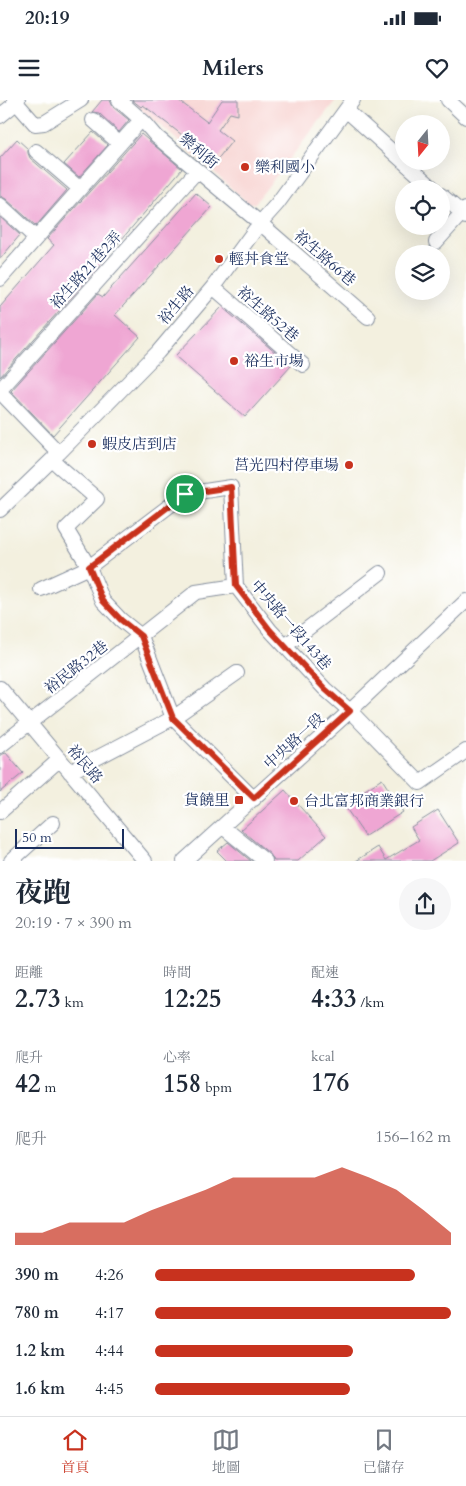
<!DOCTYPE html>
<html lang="zh-TW">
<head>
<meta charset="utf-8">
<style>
	body { margin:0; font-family:Cardo,"Noto Serif TC",serif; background:#f6f6f7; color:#1f2937; height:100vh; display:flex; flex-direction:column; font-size:19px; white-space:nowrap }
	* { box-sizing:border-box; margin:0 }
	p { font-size:16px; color:#747a83 }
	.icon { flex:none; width:28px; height:28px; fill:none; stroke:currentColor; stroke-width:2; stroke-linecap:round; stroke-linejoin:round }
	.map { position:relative; height:761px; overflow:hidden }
	.drawer { display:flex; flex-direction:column; background:#fff; flex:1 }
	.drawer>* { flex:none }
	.needle { width:32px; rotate:198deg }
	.buttons { position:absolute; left:395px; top:15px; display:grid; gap:10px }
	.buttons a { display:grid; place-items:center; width:55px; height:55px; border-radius:50%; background:#fff; box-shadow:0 5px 20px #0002; font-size:25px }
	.scale { position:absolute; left:15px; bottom:12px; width:109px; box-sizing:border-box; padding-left:5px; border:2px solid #1b2f5e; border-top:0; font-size:14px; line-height:18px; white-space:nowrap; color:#1b2f5e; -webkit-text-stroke:4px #fff; paint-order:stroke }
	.pin { position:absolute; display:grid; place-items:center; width:42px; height:42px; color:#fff; margin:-21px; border:2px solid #fff; border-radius:50%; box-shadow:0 1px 5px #0007 }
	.round { display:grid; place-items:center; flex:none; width:52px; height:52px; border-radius:26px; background:#f6f6f7 }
	.overview { display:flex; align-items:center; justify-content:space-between; height:85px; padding:0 15px }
	h1 { font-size:28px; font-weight:700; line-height:38px }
	.metrics { display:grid; grid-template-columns:repeat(3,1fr); gap:8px; height:85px; padding:5px 15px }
	.metrics div { display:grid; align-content:center }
	.metrics b { font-size:25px; font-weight:700 }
	.metrics small { font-size:14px; font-weight:400 }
	.metrics p { font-size:14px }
	.chart { height:140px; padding:10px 15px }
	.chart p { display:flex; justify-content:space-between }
	.chart svg { width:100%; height:90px; margin-top:5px; fill:#c8321e; opacity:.7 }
	ul { padding:0 15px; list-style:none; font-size:16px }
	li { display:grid; grid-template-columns:80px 60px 1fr; align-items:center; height:38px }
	li i { height:12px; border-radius:6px; background:#c8321e }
	.status { display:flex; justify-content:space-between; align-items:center; height:35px; padding:0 25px; background:#fff; direction:ltr }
	.status svg { height:14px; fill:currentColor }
	header { display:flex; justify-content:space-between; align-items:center; height:65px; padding:0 15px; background:#fff; font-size:22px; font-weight:700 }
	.tabs { display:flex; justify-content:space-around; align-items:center; height:70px; border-top:1px solid #e0e1e3; background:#fff; font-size:14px; color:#747a83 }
	.tabs a { display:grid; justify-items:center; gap:2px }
	.tabs .selected { color:#c8321e }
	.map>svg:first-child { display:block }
	.built { fill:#f7d0ce }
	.building { fill:#efa6d3 }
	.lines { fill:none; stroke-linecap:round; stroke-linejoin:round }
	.minor-casing { stroke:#87909e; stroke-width:16 }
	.minor { stroke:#fff; stroke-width:14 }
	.route-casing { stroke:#fff; stroke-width:10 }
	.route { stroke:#c8321e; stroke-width:6 }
	.poi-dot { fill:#c8321e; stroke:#fff; stroke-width:2 }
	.labels { text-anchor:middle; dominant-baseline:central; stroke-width:4.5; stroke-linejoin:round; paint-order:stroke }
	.street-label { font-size:15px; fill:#1b2f5e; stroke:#fff }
	.poi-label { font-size:15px; fill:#1b2f5e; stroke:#fff; text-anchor:start }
</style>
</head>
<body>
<div class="status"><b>20:19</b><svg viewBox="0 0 49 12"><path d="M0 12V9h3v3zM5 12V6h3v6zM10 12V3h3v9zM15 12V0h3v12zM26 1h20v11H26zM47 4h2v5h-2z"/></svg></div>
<header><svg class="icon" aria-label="menu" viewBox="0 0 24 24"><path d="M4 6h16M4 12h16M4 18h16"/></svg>Milers<svg class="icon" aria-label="heart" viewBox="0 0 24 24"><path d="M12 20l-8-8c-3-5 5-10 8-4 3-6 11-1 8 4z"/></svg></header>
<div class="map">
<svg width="466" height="761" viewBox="0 0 466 761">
	<rect width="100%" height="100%" fill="#fff"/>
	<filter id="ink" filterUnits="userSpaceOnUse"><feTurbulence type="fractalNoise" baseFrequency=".02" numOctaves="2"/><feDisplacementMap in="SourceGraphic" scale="10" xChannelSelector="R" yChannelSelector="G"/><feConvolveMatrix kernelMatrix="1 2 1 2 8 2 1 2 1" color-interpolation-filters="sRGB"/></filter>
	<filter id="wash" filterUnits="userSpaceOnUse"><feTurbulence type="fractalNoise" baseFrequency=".0096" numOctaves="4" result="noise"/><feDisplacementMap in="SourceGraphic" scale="20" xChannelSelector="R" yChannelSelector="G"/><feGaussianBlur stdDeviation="1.12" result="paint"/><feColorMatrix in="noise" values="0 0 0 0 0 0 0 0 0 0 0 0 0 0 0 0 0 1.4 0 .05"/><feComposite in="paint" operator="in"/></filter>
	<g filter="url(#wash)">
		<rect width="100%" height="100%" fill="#f3f0df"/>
		<!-- built -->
		<path class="built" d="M128,0H336L255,103H248L167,31Z"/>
		<g id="blocks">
			<!-- building -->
			<path class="building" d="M102,0H110L113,7L129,20L119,32L99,13L92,12Z
				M132,0H178L207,22L222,0H238V15L230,13L218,30L232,41L216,61L143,5L141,7Z
				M93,32L108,45L79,77L64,64Z
				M141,34L182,69L85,182L0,277V207L54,145L47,139Z
				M17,39L28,49V53L30,58L67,90L36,126L6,99L0,96V58Z
				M196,93L212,107L115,215L140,237L53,335L11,291L98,194L103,197Z
				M0,117L20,135L0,159Z
				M222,207L291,266L245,317L175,256Z
				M6,653L23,673L0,692V655Z
				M382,679L403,712L365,736L343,704Z
				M285,690L326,736L298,761H274L270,754L241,730Z
				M438,710L459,743L430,761H356L378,747L386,760L419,740L411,727Z
				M228,742L251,761H227L217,751Z"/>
		</g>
	</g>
	<g filter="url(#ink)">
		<use href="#blocks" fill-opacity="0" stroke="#87909e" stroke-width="1"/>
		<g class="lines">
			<defs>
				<path id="minor" d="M14,0L35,24L44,23L81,0
					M119,0L145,23L157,37L260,123L368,217
					M448,0L466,17
					M346,10L434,89
					M0,16L16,3L18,0
					M93,20L120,44
					M36,51L80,89
					M441,95L462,113L466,109
					M0,105L36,138
					M436,142L462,113L466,117
					M0,179L141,20
					M213,187L303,265
					M0,290L197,71
					M0,292L59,353
					M52,360L97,399L66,429L89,467L103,501L121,520L141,536L173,618L254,699
					M0,410L59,353L158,252L213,187L260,123L277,104L353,0
					M41,489L89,467L185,394L231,387L236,486L270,530L325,589L350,611L420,683L466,651
					M285,546L380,473
					M0,588L145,761
					M0,646L196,492L236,486
					M70,672L173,618L237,573
					M0,712L60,659
					M223,727L265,761
					M11,761L53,723
					M184,761L350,611L466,501"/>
			</defs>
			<!-- minor casing -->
			<use href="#minor" class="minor-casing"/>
			<!-- minor -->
			<use href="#minor" class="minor"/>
		</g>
	</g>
	<g class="lines" filter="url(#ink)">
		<defs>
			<path id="route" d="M231,387L236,486L270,530L325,589L350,611L254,698L173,618L141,536L121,520L103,501L89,467L185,394Z"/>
		</defs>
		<!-- route casing -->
		<use href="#route" class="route-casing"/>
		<!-- route -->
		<use href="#route" class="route"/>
	</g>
	<!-- markers -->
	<g class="poi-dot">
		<circle cx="245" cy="67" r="5"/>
		<circle cx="219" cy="159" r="5"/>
		<circle cx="234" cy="261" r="5"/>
		<circle cx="92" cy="344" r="5"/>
		<circle cx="349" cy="365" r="5"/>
		<rect x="234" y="695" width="10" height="10" rx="2.5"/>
		<circle cx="294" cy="701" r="5"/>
	</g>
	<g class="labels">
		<!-- street labels -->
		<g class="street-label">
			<text transform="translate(199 51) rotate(40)">樂利街</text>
			<text transform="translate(325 158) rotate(41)">裕生路66巷</text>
			<text transform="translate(86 170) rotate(-48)">裕生路21巷2弄</text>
			<text transform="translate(176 205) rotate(-50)">裕生路</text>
			<text transform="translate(268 214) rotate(41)">裕生路52巷</text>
			<text transform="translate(291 525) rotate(49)">中央路一段143巷</text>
			<text transform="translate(76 567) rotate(-38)">裕民路32巷</text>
			<text transform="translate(294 641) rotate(-42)">中央路一段</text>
			<text transform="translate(85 664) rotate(50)">裕民路</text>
		</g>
		<!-- poi labels -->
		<g class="poi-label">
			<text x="255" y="67">樂利國小</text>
			<text x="229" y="159">輕丼食堂</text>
			<text x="244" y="261">裕生市場</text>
			<text x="102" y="344">蝦皮店到店</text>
			<text x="339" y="365" text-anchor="end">莒光四村停車場</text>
			<text x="229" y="700" text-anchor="end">貨饒里</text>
			<text x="304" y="701">台北富邦商業銀行</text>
		</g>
	</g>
</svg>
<div class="buttons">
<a><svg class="needle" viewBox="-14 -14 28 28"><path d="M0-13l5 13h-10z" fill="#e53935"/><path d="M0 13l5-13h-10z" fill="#747a83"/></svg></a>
<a><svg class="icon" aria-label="locate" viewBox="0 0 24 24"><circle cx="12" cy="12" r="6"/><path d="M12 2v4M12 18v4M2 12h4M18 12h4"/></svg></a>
<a><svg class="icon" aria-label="layers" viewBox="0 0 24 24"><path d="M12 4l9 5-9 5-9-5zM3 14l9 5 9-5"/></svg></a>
</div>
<div class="scale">50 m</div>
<div class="pin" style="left:185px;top:394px;background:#1e9e55"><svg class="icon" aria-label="arrive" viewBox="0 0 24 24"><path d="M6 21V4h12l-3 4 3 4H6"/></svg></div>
</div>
<section class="drawer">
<div class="overview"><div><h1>夜跑</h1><p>20:19 · 7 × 390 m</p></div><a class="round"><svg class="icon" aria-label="share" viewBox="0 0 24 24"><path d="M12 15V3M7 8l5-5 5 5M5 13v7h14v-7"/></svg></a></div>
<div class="metrics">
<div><p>距離</p><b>2.73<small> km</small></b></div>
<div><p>時間</p><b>12:25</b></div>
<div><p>配速</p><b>4:33<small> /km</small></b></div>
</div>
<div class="metrics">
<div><p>爬升</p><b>42<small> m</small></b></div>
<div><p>心率</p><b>158<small> bpm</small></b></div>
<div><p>kcal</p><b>176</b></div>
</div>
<div class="chart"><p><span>爬升</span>156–162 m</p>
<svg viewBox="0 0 160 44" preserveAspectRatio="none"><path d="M0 44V38L10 38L20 33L30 33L40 33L50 27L60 22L70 17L80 11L90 11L100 11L110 11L120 6L130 11L140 17L150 27L160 38V44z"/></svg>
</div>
<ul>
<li><b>390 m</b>4:26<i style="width:88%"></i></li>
<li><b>780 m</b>4:17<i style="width:100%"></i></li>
<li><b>1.2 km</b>4:44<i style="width:67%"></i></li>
<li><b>1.6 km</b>4:45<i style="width:66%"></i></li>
</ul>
</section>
<nav class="tabs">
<a class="selected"><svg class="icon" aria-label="home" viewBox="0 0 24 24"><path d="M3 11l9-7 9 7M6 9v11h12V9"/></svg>首頁</a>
<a><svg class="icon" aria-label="map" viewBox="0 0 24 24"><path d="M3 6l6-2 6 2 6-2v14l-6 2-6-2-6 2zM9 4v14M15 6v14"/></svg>地圖</a>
<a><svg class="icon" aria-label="saved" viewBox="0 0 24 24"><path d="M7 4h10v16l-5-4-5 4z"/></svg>已儲存</a>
</nav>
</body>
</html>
